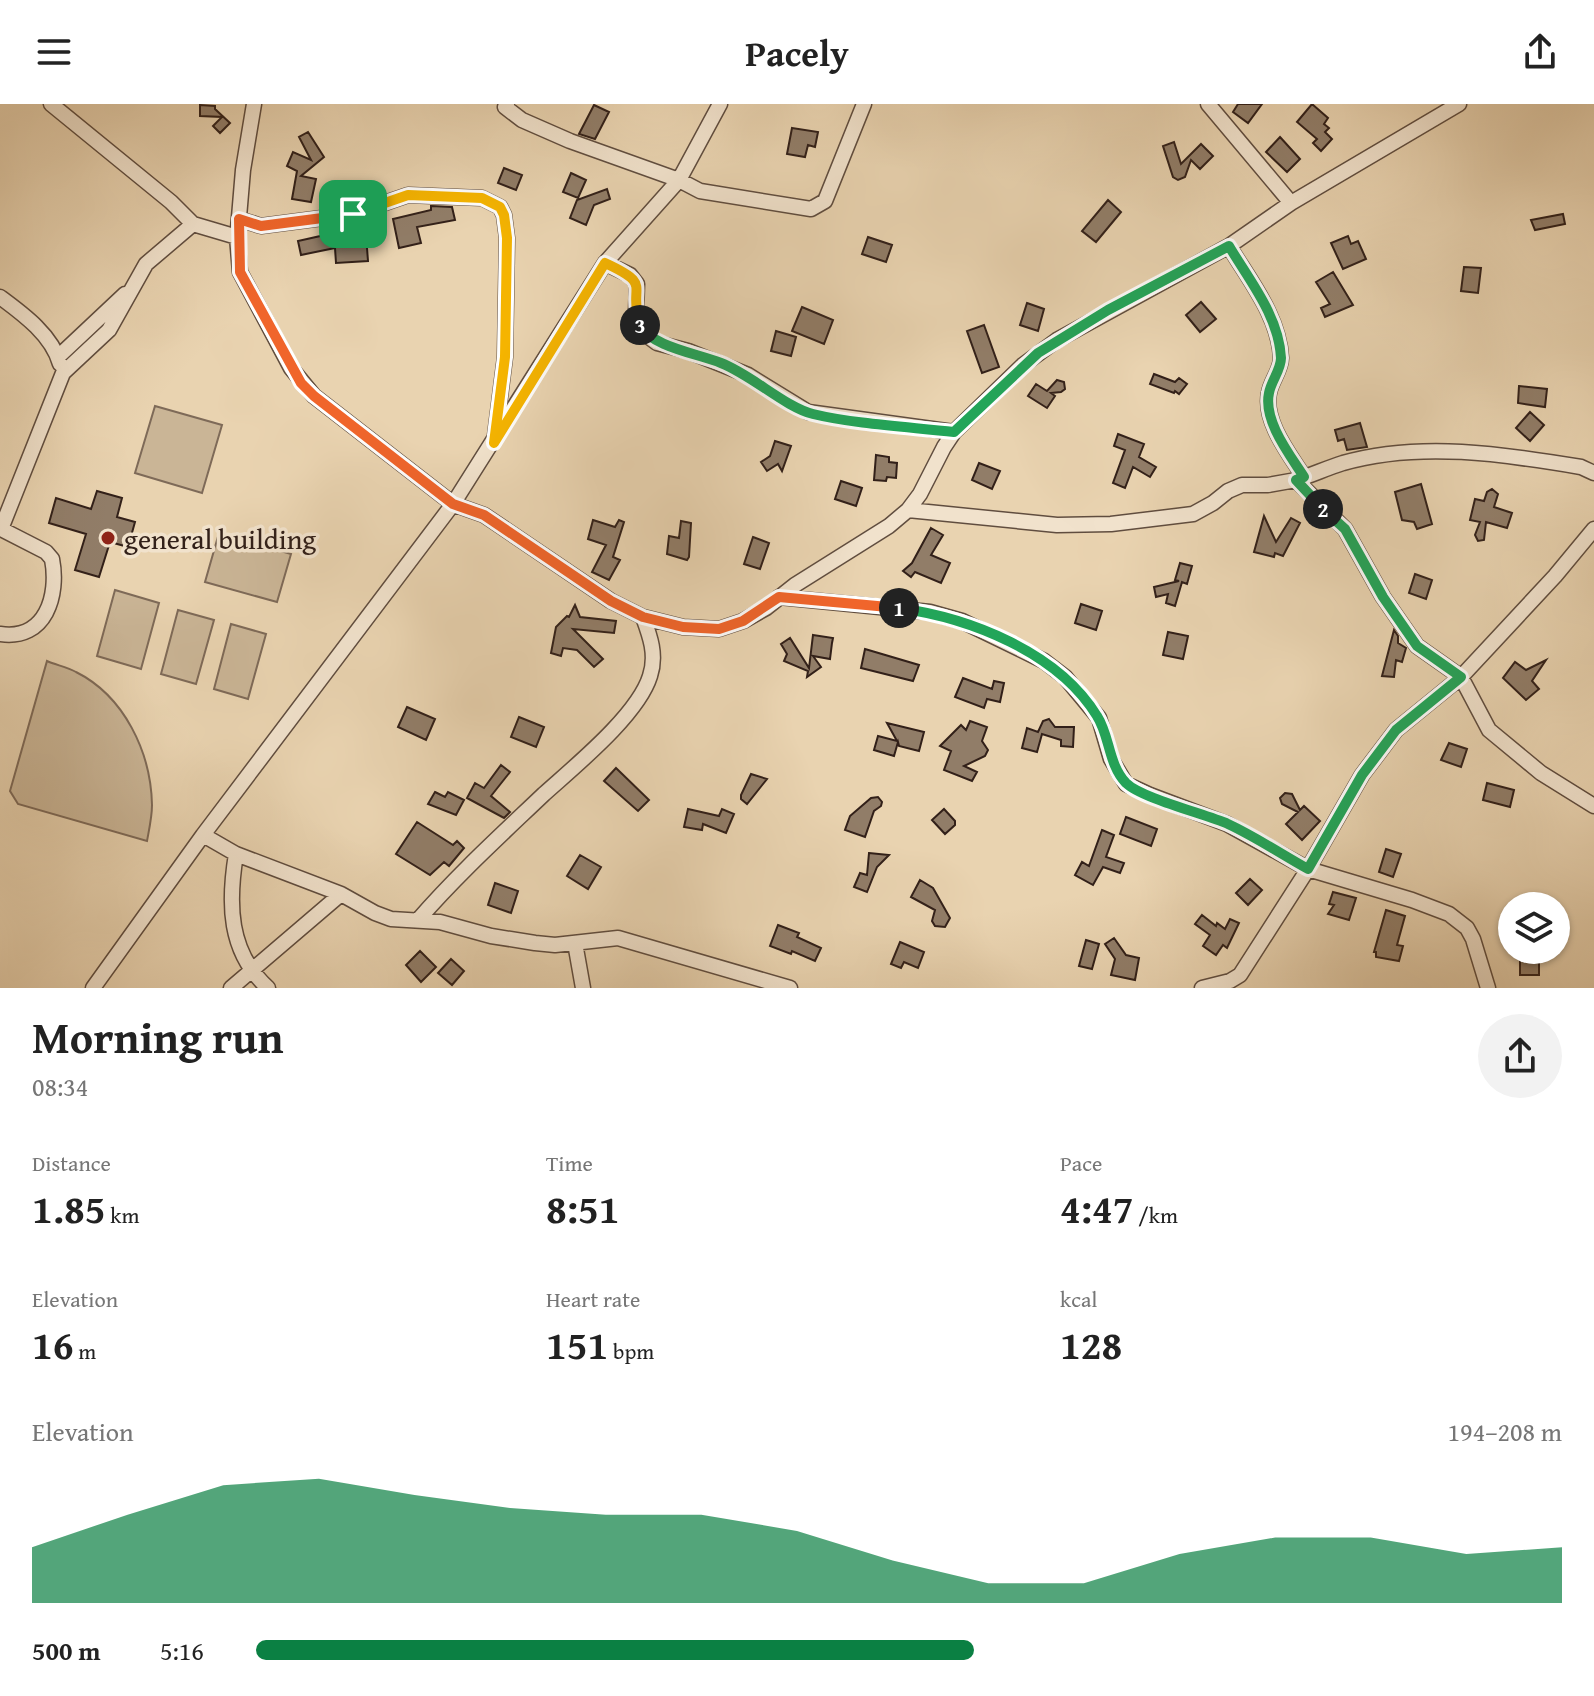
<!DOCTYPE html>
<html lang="en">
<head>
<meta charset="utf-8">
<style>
	body { margin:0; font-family:"Gentium Book Plus",serif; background:#f2f2f2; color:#222; height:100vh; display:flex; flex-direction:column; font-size:30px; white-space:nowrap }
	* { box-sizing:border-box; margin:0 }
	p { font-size:26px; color:#767676 }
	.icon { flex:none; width:44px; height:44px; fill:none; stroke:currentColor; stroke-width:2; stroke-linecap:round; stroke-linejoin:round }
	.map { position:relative; height:884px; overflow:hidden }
	.panel { display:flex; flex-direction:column; background:#fff; flex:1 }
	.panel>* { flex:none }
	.tools { position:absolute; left:1498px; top:788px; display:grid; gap:16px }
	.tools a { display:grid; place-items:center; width:72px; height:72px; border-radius:50%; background:#fff; box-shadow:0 2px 6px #0004; font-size:40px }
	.pin { position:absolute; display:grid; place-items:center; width:68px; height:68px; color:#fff; margin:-34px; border-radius:16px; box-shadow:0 4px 12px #0006 }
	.km { position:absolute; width:40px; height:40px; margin:-20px; border-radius:50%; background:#222; color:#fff; font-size:22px; line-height:40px; text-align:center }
	.round { display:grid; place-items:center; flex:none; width:84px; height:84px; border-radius:42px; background:#f2f2f2 }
	.overview { display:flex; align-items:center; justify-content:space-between; height:136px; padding:0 32px }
	h1 { font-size:44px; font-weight:700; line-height:60px }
	.figures { display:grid; grid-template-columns:repeat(3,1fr); gap:12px; height:136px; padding:8px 32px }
	.figures div { display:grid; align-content:center }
	.figures b { font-size:40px; font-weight:700 }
	.figures small { font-size:22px; font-weight:400 }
	.figures p { font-size:22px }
	.chart { height:224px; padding:16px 32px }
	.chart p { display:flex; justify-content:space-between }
	.chart svg { width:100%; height:144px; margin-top:8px; fill:#0b8043; opacity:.7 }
	ul { padding:0 32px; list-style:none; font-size:26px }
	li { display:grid; grid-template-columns:128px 96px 1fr; align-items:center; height:60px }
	li i { height:20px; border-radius:10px; background:#0b8043 }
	header { display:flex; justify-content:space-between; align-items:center; height:104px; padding:0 32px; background:#fff; font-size:36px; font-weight:700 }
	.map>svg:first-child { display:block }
	.green { fill:#cab596; stroke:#7e6a58; stroke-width:2 }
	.building { fill:#917d68; stroke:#322019; stroke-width:2 }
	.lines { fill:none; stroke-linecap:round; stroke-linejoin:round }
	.minor-casing { stroke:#604d3f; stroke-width:17 }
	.minor { stroke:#f1e2cc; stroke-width:14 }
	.split-1-casing { stroke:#fff; stroke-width:16 }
	.split-2-casing { stroke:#fff; stroke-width:16 }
	.split-3-casing { stroke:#fff; stroke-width:16 }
	.split-4-casing { stroke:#fff; stroke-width:16 }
	.split-1 { stroke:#f0652b; stroke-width:10 }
	.split-2 { stroke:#22a559; stroke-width:10 }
	.split-3 { stroke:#22a559; stroke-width:10 }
	.split-4 { stroke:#f5b400; stroke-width:10 }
	.poi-dot { fill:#8f2418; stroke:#f1e2cc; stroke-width:3 }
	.labels { text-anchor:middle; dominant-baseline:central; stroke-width:7; stroke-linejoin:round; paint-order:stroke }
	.poi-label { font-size:28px; fill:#322019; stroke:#f1e2cc; text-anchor:start }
</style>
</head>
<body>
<header><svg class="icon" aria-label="menu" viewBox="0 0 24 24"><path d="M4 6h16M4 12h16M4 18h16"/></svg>Pacely<svg class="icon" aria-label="share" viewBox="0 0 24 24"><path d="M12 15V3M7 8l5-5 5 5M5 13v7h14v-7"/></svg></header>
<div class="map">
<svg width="1594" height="884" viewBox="0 0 1594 884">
	<rect width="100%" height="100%" fill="#e9d3b0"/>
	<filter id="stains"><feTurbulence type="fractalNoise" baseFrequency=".0025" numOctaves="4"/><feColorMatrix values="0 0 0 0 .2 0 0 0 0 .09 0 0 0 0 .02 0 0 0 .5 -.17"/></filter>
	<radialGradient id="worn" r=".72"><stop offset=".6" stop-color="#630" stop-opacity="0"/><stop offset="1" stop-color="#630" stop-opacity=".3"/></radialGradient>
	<!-- green -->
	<path class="green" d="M155,302L222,321L202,389L135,369Z
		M219,429L291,450L277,498L205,478Z
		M115,486L159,499L141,565L97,552Z
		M178,506L214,516L196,580L161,570Z
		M231,520L266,530L248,595L214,585Z
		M47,557C56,561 67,563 76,568C124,592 151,648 152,701C152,713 149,726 147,737L18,700L10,687Z"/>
	<!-- building -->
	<path class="building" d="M1238,0H1262L1248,19L1233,8Z
		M1312,0L1328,14L1324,20L1329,24L1325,28L1332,35L1321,47L1313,39L1317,35L1297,18Z
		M200,1L215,2V5L230,19L220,29L213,22L222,13L200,12Z
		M594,1L609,8L595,35L579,30Z
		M792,24L818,28L815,43L808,41L805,53L787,50Z
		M308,28L324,53L301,72L316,75L311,98L292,95L297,67L287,62L293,48L311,56L299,33Z
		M1280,33L1300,55L1287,68L1266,48Z
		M1174,38L1181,60L1201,40L1213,52L1200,65L1191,56L1185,73L1178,76L1173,73L1163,42Z
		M504,64L522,71L516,86L498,79Z
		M571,69L586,76L578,94L563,88Z
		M607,85L610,95L594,101L586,121L570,114L577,96Z
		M1108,96L1121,108L1096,138L1082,127Z
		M431,102L452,103L455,116L417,123L421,139L399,144L393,115L431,106Z
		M1563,110L1565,120L1535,126L1531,116Z
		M325,131L326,134L366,131L368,157L336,159L335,144L301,151L298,137Z
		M1348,132L1351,140L1358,137L1366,155L1343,165L1331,139Z
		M868,133L892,141L886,158L862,150Z
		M1464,163L1481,164L1478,189L1461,187Z
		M1333,168L1353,201L1325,213L1321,204L1330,200L1316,178Z
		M1201,198L1216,215L1200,228L1186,211Z
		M1027,199L1044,205L1038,227L1020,221Z
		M802,203L833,216L824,240L792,227Z
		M984,221L999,263L982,269L967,227Z
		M776,227L796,233L791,252L771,247Z
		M1154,270L1175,278L1179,274L1187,280L1179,290L1175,287L1174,289L1150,280Z
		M1057,276L1064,278L1065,285L1061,288L1051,289L1055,292L1047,304L1028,292L1036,280L1047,287Z
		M1519,282L1547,285L1545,303L1518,299Z
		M1530,308L1544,321L1530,337L1516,324Z
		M1360,319L1367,343L1347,346L1344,335L1338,337L1335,326Z
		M1118,330L1144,340L1139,353L1156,363L1150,373L1133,363L1125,384L1113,379L1125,346L1114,342Z
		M775,337L791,342L782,367L778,360L767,367L761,358L770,352Z
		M876,351L889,353V358L897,359L896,374L887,373L886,377L874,376Z
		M979,359L1000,367L992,385L972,376Z
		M841,377L862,384L856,402L835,395Z
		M1421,380L1432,420L1417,425L1414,418L1402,416L1395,388Z
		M1492,385L1498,390L1494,403L1512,409L1507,424L1486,418L1484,436L1478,437L1475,431L1480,418L1470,416L1475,395L1484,397L1487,388Z
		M97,387L122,394L117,413L135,418L128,443L110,438L99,473L75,466L86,430L49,419L56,394L91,405Z
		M1264,412L1276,438L1291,414L1300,419L1283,452L1275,449L1274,453L1254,448Z
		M593,416L615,423L619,416L624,418L613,453L620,456L609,476L592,468L606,441L588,435Z
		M681,417L691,419L689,453L687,456L667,450L669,432L679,434Z
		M931,424L943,431L931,451L950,459L941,479L915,468L911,473L903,467L912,459Z
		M753,433L769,439L760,465L744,460Z
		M1180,459L1192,462L1187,480L1182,478L1175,502L1166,499L1168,490L1156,493L1154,483L1179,477L1175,476Z
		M1415,470L1432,476L1426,495L1409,489Z
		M1081,500L1102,507L1096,526L1075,519Z
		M575,501L580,513L616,517L614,529L573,525L603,555L594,563L577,546L563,544L561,552L551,549L556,523L567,512L569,513Z
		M1394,526L1398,532V539L1406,544L1402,558L1396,556L1394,573L1382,572Z
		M1168,528L1188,532L1183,555L1163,551Z
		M813,531L833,534L832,539L830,555L813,552L821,563L807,573L808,567L784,557L787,550L781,540L790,534L809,564Z
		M865,545L919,561L913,577L861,564Z
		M1546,556L1532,577L1539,585L1526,596L1503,574L1515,558L1526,566Z
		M963,574L992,585L994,577L1004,579L1000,598L987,595L984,604L955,593Z
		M407,603L435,615L426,636L398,623Z
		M519,613L544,623L536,643L511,633Z
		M1049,615L1055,623H1074L1073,643L1061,642V636L1042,630L1037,648L1022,644L1027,624L1038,628L1043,617Z
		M970,617L987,623L982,637L988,646L985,652L964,662L977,668L972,677L944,666L951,647L940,642L961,621L966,626Z
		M887,619L924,628L919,647L899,642L898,638L894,652L874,646L878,632L897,637Z
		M1449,639L1467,645L1461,663L1441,656Z
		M501,661L510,668L491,692L510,708L504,714L467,694L475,679L484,684Z
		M616,664L649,696L638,707L604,677Z
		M751,670L767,675L747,700L741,695V691Z
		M1487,679L1514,686L1510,703L1483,696Z
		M435,688L445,693L448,688L464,696L456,711L428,700Z
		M1285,689L1292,690L1300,706L1304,702L1320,717L1302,736L1286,720L1298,708L1282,700L1280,694Z
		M878,693L882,698L881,702L874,707L865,733L845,726L850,712L871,694Z
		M688,705L719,712L722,705L734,710L726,729L703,720L702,726L684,723Z
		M944,705L955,717V721L945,730L932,716Z
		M1126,713L1157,725L1151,742L1120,730Z
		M417,718L453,741L457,737L464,744L449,762L444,758L430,771L396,750Z
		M1102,726L1114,731L1106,753L1124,759L1120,769L1103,763L1093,781L1075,771L1082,758L1089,762Z
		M1386,745L1401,750L1393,773L1379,768Z
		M869,749L889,751L877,763L867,788L854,783L860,769L867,771Z
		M580,751L601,763L588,785L567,772Z
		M1250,775L1262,786L1248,801L1236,789Z
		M920,776L933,784L950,814L945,823L935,822L932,817L935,806L911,793Z
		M495,779L518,787L511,809L488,801Z
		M1333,788L1356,794L1349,816L1328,810L1334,801L1329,800Z
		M1386,806L1405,812L1397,841L1403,842L1399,857L1376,853V848H1374Z
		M1202,811L1216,822L1217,819L1225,825L1230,815L1239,819L1227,844L1223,841L1216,851L1203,842L1210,831L1195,820Z
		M778,821L799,829L797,833L821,844L815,857L792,847L791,850L770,842Z
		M1114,834L1126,851L1139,854L1135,876L1111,871L1115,855L1105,840Z
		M1086,836L1099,840L1092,865L1079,862Z
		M900,838L924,848L918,864L904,858L901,864L891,860Z
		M1520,846H1539V871H1520Z
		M420,847L436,863L421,878L406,861Z
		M451,855L464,867L452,881L438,869Z"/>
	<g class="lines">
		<defs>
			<path id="minor" d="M51,0L171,98L193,120L237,133L240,168L291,264L314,292L453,400L484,411L611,497L643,513L683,523L719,525L743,517L766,504L795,481L889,422L908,406L920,390L944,343L954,328L1023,261L1057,236L1229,142L1291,99L1459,0
				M507,0L505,3L522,16L570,37L679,76L700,87L811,105L825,97L864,0
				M1208,0L1291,99
				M239,115L261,122L353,110L408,91L482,94L500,103L504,111L507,134L505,253L495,332
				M238,125L243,66L254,0
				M1229,142C1249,176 1279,212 1281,254C1281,266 1271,277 1269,289C1263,317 1290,351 1304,373
				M605,159L630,171L637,180L636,209L640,223L646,231L657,239L688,247L748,271L808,308L954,328
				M0,193C23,210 52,231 60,260
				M58,253L125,190
				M1296,376C1312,371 1327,364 1343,359C1420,337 1503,350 1581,363L1594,369
				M908,406L1057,421L1111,420L1193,410L1213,399L1228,387L1242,381H1268L1296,376L1345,425L1383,493L1417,542L1461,573L1489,626L1541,669L1594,702
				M779,493L930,508L962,517L1044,557L1065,573L1099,614L1111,655L1126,680L1150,691L1227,720L1308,765L1412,796L1449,810L1467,824L1473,835L1488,884
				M0,530C46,537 59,491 52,455L46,448L1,425L63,269L109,226L146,160L193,120
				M203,731L236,750L341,790L375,809L391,815L440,818L491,832L535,839L555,841L618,834L790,884
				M236,750C228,799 228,848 268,884
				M418,816C457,771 501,731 544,690C575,662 638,611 650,572C657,551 650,532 643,513
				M575,839L583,884
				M93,884L203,731L453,400L605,159L679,76L720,0
				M231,884L341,790
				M1202,884L1230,877L1240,871L1308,765L1362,671L1396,626L1461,573L1555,472L1594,425"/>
		</defs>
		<!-- minor casing -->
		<use href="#minor" class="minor-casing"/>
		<!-- minor -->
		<use href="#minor" class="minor"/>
	</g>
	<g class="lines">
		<defs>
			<path id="split-1" d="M353,110L261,122L239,115L240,168L301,279L314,292L453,400L484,411L611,497L643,513L683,523L719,525L743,517L779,493L899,504"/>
			<path id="split-2" d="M899,504C970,514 1058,548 1097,612C1110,632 1108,660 1126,679C1141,694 1205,710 1228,720C1256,733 1281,750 1308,765L1362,671L1396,626L1461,573L1417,542L1383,493L1345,425L1323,405"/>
			<path id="split-3" d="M640,221C652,243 696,249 721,259C752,271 785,303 813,310C854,320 910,323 954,328L1038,249L1108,206L1229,142C1249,176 1279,212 1281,254C1281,266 1271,277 1269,289C1263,317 1290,351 1304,373L1296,376L1323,405"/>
			<path id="split-4" d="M353,110L408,91L482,94L500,103L504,111L507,134L505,253L494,339L605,159C655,182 627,180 640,221"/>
		</defs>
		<!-- split-1 casing -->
		<use href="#split-1" class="split-1-casing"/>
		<!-- split-2 casing -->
		<use href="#split-2" class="split-2-casing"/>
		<!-- split-3 casing -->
		<use href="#split-3" class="split-3-casing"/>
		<!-- split-4 casing -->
		<use href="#split-4" class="split-4-casing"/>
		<!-- split-1 -->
		<use href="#split-1" class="split-1"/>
		<!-- split-2 -->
		<use href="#split-2" class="split-2"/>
		<!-- split-3 -->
		<use href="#split-3" class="split-3"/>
		<!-- split-4 -->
		<use href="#split-4" class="split-4"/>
	</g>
	<!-- markers -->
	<circle class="poi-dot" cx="108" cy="434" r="8"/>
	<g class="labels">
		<!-- poi labels -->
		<g class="poi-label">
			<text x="124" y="434">general building</text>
		</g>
	</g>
	<rect width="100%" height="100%" filter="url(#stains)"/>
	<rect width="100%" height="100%" fill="url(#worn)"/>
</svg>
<div class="tools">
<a><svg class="icon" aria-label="layers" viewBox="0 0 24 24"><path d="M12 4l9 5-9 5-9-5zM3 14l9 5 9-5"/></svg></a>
</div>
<div class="pin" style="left:353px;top:110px;background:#1e9e55"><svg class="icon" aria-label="arrive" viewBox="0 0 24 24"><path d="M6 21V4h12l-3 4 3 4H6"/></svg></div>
<b class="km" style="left:899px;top:504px">1</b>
<b class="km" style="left:1323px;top:405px">2</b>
<b class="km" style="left:640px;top:221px">3</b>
</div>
<section class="panel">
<div class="overview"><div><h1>Morning run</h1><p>08:34</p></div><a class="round"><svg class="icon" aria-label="share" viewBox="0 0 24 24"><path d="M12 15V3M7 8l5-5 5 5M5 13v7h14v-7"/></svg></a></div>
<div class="figures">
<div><p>Distance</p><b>1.85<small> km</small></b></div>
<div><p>Time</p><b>8:51</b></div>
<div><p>Pace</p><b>4:47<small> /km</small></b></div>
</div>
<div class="figures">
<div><p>Elevation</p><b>16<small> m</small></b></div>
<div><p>Heart rate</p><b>151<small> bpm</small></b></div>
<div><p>kcal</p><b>128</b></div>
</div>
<div class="chart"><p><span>Elevation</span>194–208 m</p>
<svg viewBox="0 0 160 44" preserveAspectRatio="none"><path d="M0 44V27L10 17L20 8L30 6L40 11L50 15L60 17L70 17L80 22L90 31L100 38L110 38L120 29L130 24L140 24L150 29L160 27V44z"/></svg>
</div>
<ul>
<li><b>500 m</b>5:16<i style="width:55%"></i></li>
</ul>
</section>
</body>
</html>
